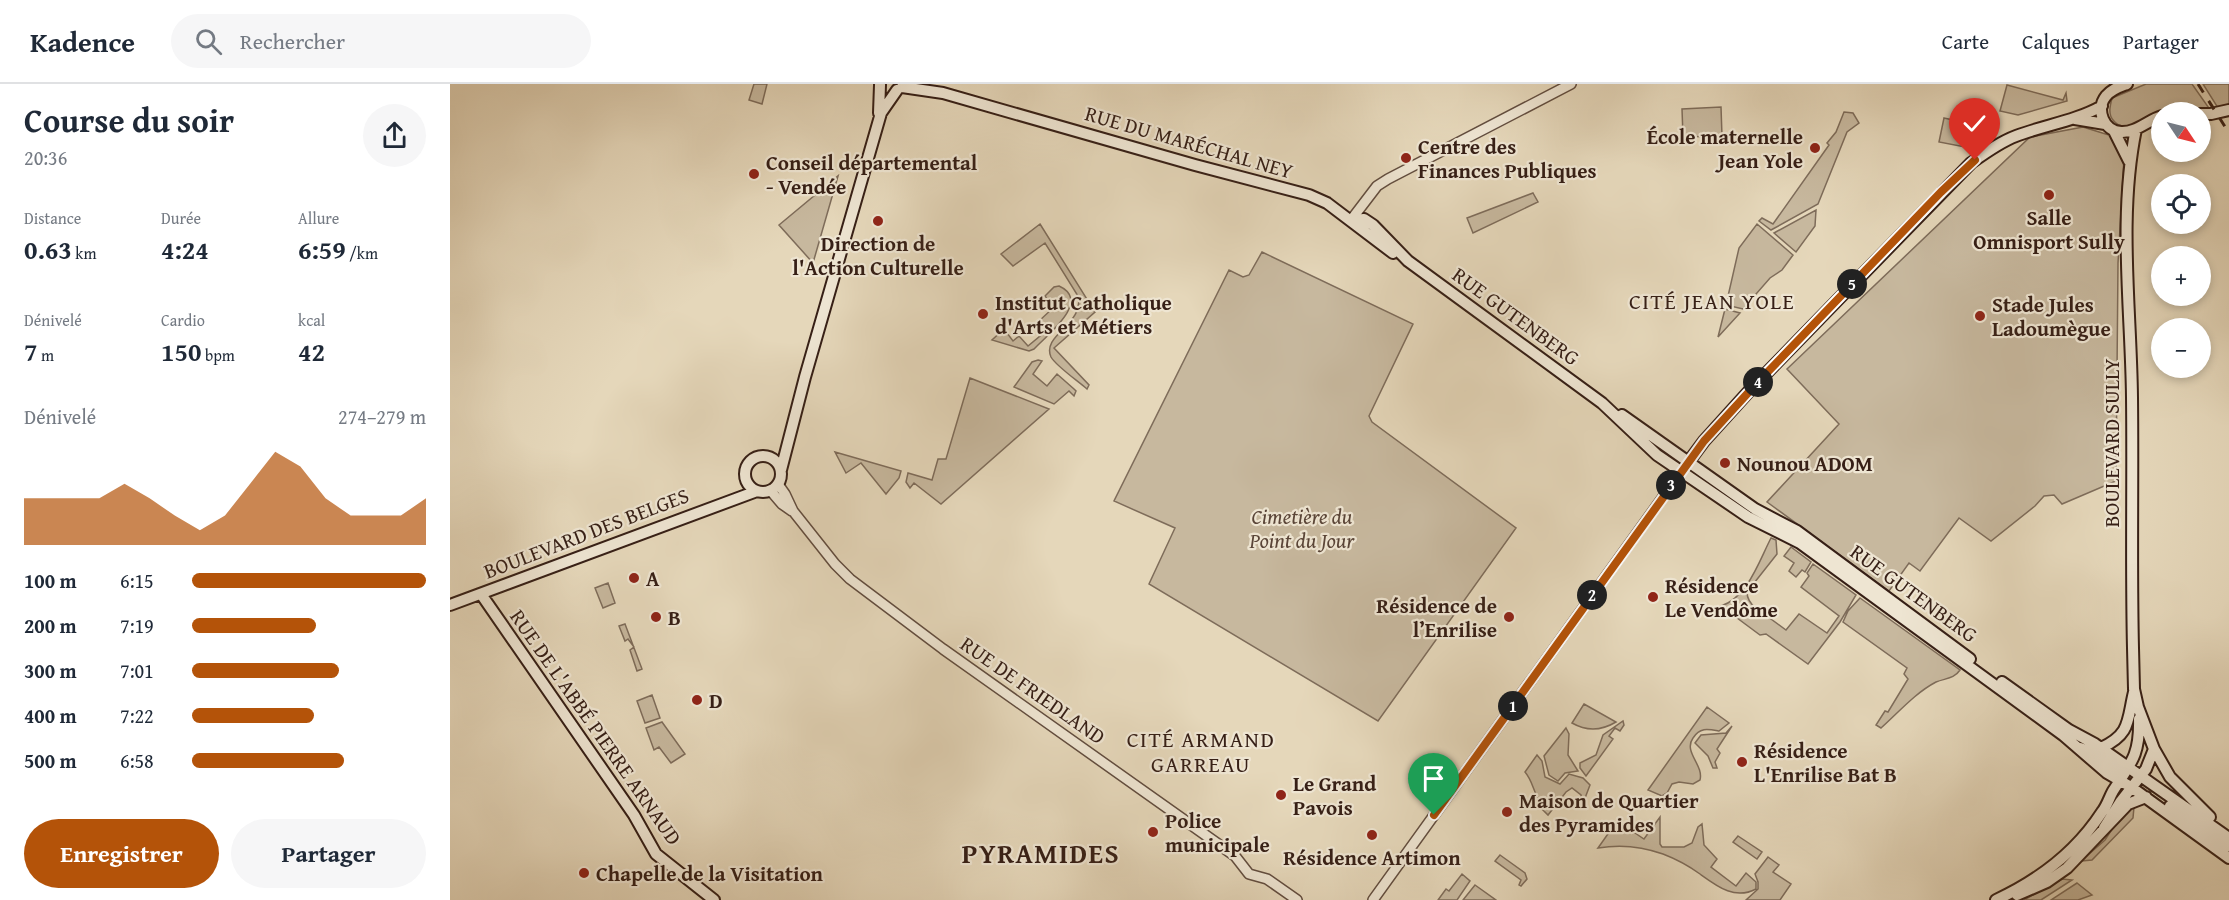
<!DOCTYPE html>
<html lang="fr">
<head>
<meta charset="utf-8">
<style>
	body { margin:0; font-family:"Gentium Book Plus",serif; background:#f6f6f7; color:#1f2937; height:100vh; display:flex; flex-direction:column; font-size:22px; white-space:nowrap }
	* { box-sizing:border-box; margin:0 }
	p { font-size:20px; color:#747a83 }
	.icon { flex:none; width:33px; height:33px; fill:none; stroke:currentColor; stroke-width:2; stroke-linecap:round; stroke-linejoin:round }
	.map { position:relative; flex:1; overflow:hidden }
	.side { display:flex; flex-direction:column; background:#fff; width:450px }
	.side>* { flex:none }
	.needle { width:39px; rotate:125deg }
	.controls { position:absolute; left:1701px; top:18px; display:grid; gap:12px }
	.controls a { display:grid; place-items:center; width:60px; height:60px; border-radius:50%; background:#fff; box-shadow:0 3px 9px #0003; font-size:30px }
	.pin { position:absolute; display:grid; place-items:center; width:51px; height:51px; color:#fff; margin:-62px -26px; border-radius:50% 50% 50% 0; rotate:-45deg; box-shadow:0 0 6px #0007 }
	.pin .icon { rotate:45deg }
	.km { position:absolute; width:30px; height:30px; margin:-15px; border-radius:50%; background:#222; color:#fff; font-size:16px; line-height:30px; text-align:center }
	.round { display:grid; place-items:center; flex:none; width:63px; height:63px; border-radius:32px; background:#f6f6f7 }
	.summary { display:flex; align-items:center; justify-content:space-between; height:102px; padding:0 24px }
	h1 { font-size:33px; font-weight:700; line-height:45px }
	.figures { display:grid; grid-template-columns:repeat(3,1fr); gap:9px; height:102px; padding:6px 24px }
	.figures div { display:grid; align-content:center }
	.figures b { font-size:26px; font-weight:700 }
	.figures small { font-size:16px; font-weight:400 }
	.figures p { font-size:16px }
	.chart { height:168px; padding:12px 24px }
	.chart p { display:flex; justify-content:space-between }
	.chart svg { width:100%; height:108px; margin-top:6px; fill:#b45309; opacity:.7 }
	.button { display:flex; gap:12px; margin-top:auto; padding:12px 24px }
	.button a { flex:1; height:69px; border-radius:36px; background:#b45309; color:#fff; font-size:24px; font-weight:700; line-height:69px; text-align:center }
	.button a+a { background:#f6f6f7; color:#1f2937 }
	ul { padding:0 24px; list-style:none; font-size:20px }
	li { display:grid; grid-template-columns:96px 72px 1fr; align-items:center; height:45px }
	li i { height:15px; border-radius:8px; background:#b45309 }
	header { display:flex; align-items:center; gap:36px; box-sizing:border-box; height:84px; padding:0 30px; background:#fff; border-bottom:2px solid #e0e1e3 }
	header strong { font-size:28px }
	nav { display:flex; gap:33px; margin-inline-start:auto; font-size:21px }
	.search { width:420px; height:54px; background:#f6f6f7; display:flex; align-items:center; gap:15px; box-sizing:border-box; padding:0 21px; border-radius:33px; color:#747a83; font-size:22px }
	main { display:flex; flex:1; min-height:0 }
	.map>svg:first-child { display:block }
	.green { fill:#c7b89e; stroke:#7e6c5a; stroke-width:1.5 }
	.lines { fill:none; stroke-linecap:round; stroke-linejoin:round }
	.tertiary-casing { stroke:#624d3f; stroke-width:12 }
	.secondary-casing { stroke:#361f16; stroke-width:14 }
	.tertiary { stroke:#eee5d2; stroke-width:9 }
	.secondary { stroke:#eee5d2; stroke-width:10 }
	.rail { stroke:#361f16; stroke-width:3; stroke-dasharray:10 10; stroke-linecap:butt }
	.route-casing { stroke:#fff; stroke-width:12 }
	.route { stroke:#b45309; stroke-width:8 }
	.poi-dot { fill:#8f2418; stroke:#eee5d2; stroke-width:2 }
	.labels { text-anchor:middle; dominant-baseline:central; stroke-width:4.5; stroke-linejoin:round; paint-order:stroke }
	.poi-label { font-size:21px; font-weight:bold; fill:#361f16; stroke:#eee5d2; text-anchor:start }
	.street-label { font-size:21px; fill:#361f16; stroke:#eee5d2 }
	.park-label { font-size:21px; font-style:italic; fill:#5a4538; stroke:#eee5d2 }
	.neighbourhood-label { font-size:22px; letter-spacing:1.5px; fill:#361f16; stroke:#eee5d2 }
	.district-label { font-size:27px; font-weight:bold; letter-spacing:1.5px; fill:#361f16; stroke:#eee5d2 }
</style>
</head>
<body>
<header>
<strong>Kadence</strong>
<div class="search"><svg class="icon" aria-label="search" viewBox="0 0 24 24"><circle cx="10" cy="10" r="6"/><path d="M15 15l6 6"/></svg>Rechercher</div>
<nav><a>Carte</a><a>Calques</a><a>Partager</a></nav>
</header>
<main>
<section class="side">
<div class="summary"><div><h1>Course du soir</h1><p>20:36</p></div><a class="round"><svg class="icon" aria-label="share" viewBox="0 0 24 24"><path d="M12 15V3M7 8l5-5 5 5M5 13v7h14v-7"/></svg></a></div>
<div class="figures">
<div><p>Distance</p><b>0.63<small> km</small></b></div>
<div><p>Durée</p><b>4:24</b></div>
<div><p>Allure</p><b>6:59<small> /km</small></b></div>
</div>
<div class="figures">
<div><p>Dénivelé</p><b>7<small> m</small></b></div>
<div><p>Cardio</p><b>150<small> bpm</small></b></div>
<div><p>kcal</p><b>42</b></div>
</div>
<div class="chart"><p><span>Dénivelé</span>274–279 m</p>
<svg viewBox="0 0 160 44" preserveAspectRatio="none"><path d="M0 44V25L10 25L20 25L30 25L40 19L50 25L60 32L70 38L80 32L90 19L100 6L110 12L120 25L130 32L140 32L150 32L160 25V44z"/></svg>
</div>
<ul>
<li><b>100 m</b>6:15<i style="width:100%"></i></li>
<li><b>200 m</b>7:19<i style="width:53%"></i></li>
<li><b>300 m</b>7:01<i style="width:63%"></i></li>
<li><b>400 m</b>7:22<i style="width:52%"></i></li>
<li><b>500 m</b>6:58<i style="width:65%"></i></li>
</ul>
<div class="button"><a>Enregistrer</a><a>Partager</a></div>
</section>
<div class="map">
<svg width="1779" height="816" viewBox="0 0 1779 816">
	<rect width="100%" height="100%" fill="#e5d7ba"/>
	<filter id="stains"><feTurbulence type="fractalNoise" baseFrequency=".00333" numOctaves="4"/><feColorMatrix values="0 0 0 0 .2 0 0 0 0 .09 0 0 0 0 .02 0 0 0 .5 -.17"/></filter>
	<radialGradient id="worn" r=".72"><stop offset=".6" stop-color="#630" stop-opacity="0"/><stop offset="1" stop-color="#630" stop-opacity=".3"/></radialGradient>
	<!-- green -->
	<path class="green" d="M304,0H317L312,20L299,16Z
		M1696,0H1742L1761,27C1746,28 1729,26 1715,28C1700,30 1675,53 1663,36C1658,30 1660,22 1662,14Z
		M1753,0H1779V21L1768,24Z
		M1557,1L1613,16L1616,9L1617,17L1568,31L1550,27Z
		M1271,23L1272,52L1233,53L1232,25Z
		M1394,28L1403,29L1409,39L1397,48L1368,120L1321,146L1309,137L1312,134L1323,140L1379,61L1377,59L1386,48Z
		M1494,34L1539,44L1515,63L1489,58Z
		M1633,43L1675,56L1668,179L1666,397L1612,420L1604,411L1594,412L1585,422L1541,457L1509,434L1470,487L1459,479L1439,507L1317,418L1389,340L1337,285L1580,53Z
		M388,92L363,179L329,141Z
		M1083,109L1088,118L1023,149L1017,134Z
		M1366,126L1365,142L1346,168L1324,149Z
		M590,140L645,228L604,264L639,301L637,305C628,297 606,282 601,273C591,251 635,240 628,212L595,159L563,182L551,170Z
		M1307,140L1343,171L1332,186L1320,194L1293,225L1276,221L1289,164Z
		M812,168L963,240L919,332L922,338L1066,444L928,637L699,500L725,444L664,417L779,186L793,193L799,191Z
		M609,202C642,217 597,251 584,265L579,267L542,256L554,245L563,257L569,252L578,262L596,247L589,237L603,224L595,212L604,203Z
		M1275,225L1290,229L1268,253Z
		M588,276L592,277L583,290L597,302L607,290L624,305L626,307L624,312L619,307L604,320L564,303L582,278Z
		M520,294L599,325L491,420L464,399L460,404L456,398L458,389L482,396L488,375H496Z
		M385,368L451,387L449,394L436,410L411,379L396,389Z
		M1321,454L1326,456L1327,470L1297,508C1297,520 1312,532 1323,530L1321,535L1336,546L1349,530L1377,549L1389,532L1351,503L1359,492L1357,489L1363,480L1406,511L1390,538L1358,580L1316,550L1310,551L1271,522C1298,513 1309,477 1321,454Z
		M1341,463L1361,478L1355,488L1352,486L1346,493L1339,487L1344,479L1334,472Z
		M158,499L165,519L153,524L145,504Z
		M1410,514L1510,586C1504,595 1496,594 1486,598C1465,609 1448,629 1431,644L1426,641L1435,627L1438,628L1458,595L1454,590L1457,584L1393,538L1398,527Z
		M175,540L192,585L187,587L180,566L184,563L178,555L175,557L169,542Z
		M202,611L210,634L195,639L187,617Z
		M1134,620L1166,638C1151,647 1136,647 1122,639Z
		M1257,623L1279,639L1269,647C1258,645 1250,643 1243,654C1233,668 1254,681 1250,696L1243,700L1229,698L1222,700L1217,709L1212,712L1198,706Z
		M1173,637L1174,641L1170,647L1165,644L1159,652L1163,655L1136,692L1130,684V679L1146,671L1153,651Z
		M212,638L235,670L221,679L209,663L204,666L196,644Z
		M1282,642L1267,665L1270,669L1265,678L1267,684H1263L1258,672L1245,659L1251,651L1276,649Z
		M1116,644L1119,650L1118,671L1128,687L1115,689L1108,697L1099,691L1094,672Z
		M1087,671L1092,677L1095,693L1110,700L1119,690L1133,694L1140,701L1132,722L1131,711L1122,704L1116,708L1098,731L1086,719L1089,716C1083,706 1082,696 1075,688Z
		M1681,723H1684L1683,734L1642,776L1631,777L1655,756L1668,736Z
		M1210,733V760L1212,763H1234L1242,759L1248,743L1252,740L1254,761L1267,775L1261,783L1286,802L1296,789L1306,798V805C1285,816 1268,803 1250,790C1239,782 1226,775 1213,770C1191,762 1171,760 1148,764L1167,737L1194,755Z
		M1288,752L1312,768L1307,775L1283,758Z
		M1050,771L1075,789L1077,795L1071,802L1069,801L1071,796L1045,777Z
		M1318,773L1329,781L1323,788L1341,800L1330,816H1296L1308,805V798L1305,790Z
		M1012,790L1020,797L1007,816H988L996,805L999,807Z
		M1612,795L1622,796L1591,816H1574Z
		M1627,799L1642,811L1628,816H1601Z
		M1025,801L1046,816H1013Z"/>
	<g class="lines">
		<defs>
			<path id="tertiary" d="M901,136L927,102L938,95L1121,0
				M328,400L335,410L343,427L385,480L400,495L493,565L785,772L799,790L817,795L847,816
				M320,406L332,420L342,427
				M923,816L1231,388"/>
			<path id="secondary" d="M1677,0C1669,3 1662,5 1656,12C1645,26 1654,47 1671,48C1686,49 1698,36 1712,32
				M452,3L493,9L745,81L859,111L877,119L943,169
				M429,29L430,1
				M1750,30H1761L1779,26
				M1625,35L1655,40
				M1664,47L1679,77
				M901,136L914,135L923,141L958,177L1152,319L1207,371L1298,433L1350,459L1613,651L1657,689L1681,703L1779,774
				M1172,331L1305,425L1347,447L1520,575
				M295 390a18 18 0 1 1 36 0a18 18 0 1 1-36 0Z
				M1234,384L1254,357L1301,305L1521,79C1535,69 1550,58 1566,52C1595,41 1625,37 1652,22
				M331,386L355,293L431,29L447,6
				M31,510L184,731L206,770L264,816
				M0,521L307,407
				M1552,598L1619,646L1645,660L1779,754
				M1630,664L1646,670L1668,686
				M1651,664C1681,650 1677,637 1684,608
				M1704,665L1720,693L1760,733
				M1720,722L1779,762
				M1654,744L1671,717L1696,685L1704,665L1688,623L1684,605L1683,564C1681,480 1683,397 1682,313C1681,225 1668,132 1686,45
				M1567,811L1597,798L1617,784L1678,720L1696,713
				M1546,816C1589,796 1626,768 1652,728C1657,722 1659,714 1663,707C1681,679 1690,671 1689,635"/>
		</defs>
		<!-- tertiary casing -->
		<use href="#tertiary" class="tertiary-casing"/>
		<!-- secondary casing -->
		<use href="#secondary" class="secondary-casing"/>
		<!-- tertiary -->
		<use href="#tertiary" class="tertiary"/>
		<!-- secondary -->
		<use href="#secondary" class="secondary"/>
		<!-- rail -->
		<path class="rail" d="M1748,0L1779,49"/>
	</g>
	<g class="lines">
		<defs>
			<path id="route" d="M984,731L1254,357L1308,298L1491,108L1525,76"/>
		</defs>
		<!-- route casing -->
		<use href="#route" class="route-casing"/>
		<!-- route -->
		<use href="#route" class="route"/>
	</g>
	<!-- markers -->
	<g class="poi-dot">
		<circle cx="1365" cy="64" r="6"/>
		<circle cx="956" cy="74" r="6"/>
		<circle cx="304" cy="90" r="6"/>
		<circle cx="1599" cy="111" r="6"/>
		<circle cx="428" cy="137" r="6"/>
		<circle cx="533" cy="230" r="6"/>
		<circle cx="1530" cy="232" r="6"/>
		<circle cx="1275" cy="379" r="6"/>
		<circle cx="184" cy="494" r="6"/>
		<circle cx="1203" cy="513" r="6"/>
		<circle cx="206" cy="533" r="6"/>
		<circle cx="1059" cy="533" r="6"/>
		<circle cx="247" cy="616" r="6"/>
		<circle cx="1292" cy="678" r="6"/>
		<circle cx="831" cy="711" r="6"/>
		<circle cx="1057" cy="728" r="6"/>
		<circle cx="703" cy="748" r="6"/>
		<circle cx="922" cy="751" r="6"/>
		<circle cx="134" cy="789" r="6"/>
	</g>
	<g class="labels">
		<!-- poi labels -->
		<g class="poi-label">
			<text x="1353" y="52" text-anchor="end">École maternelle<tspan x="1353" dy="24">Jean Yole</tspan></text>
			<text x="968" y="62">Centre des<tspan x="968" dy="24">Finances Publiques</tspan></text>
			<text x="316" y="78">Conseil départemental<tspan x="316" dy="24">- Vendée</tspan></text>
			<text x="1599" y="133" text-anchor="middle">Salle<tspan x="1599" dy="24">Omnisport Sully</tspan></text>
			<text x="428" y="159" text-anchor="middle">Direction de<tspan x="428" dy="24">l'Action Culturelle</tspan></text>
			<text x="545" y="218">Institut Catholique<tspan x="545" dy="24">d'Arts et Métiers</tspan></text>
			<text x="1542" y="220">Stade Jules<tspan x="1542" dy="24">Ladoumègue</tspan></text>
			<text x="1287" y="379">Nounou ADOM</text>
			<text x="196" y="494">A</text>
			<text x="1215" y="501">Résidence<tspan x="1215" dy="24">Le Vendôme</tspan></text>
			<text x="1047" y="521" text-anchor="end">Résidence de<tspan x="1047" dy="24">l’Enrilise</tspan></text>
			<text x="218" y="533">B</text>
			<text x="259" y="616">D</text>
			<text x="1304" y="666">Résidence<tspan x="1304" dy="24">L'Enrilise Bat B</tspan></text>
			<text x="843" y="699">Le Grand<tspan x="843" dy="24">Pavois</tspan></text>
			<text x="1069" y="716">Maison de Quartier<tspan x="1069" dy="24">des Pyramides</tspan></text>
			<text x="715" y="736">Police<tspan x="715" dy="24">municipale</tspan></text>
			<text x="922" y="773" text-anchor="middle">Résidence Artimon</text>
			<text x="146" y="789">Chapelle de la Visitation</text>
		</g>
		<!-- street labels -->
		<g class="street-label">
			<text transform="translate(739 58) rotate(16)">RUE DU MARÉCHAL NEY</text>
			<text transform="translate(1066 232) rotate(36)">RUE GUTENBERG</text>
			<text transform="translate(1661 359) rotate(-90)">BOULEVARD SULLY</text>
			<text transform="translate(136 449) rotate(-21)">BOULEVARD DES BELGES</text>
			<text transform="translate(1464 509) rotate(36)">RUE GUTENBERG</text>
			<text transform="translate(583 606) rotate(35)">RUE DE FRIEDLAND</text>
			<text transform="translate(146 643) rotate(55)">RUE DE L'ABBÉ PIERRE ARNAUD</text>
		</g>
		<!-- park labels -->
		<g class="park-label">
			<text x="852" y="432">Cimetière du<tspan x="852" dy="24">Point du Jour</tspan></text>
		</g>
		<!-- neighbourhood labels -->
		<g class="neighbourhood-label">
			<text x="1262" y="217">CITÉ JEAN YOLE</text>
			<text x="751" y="655">CITÉ ARMAND<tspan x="751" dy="25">GARREAU</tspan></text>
		</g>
		<!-- district labels -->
		<g class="district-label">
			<text x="591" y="769">PYRAMIDES</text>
		</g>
	</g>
	<rect width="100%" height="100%" filter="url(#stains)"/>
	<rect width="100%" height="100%" fill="url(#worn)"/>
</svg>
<div class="controls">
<a><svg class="needle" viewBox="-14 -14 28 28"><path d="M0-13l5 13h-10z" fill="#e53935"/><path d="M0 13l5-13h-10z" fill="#747a83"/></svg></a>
<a><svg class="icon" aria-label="locate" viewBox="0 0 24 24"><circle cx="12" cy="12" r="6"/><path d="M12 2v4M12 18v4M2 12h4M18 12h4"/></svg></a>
<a>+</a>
<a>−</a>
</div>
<div class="pin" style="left:984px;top:731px;background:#1e9e55"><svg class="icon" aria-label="arrive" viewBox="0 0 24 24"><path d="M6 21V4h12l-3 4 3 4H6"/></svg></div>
<div class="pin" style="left:1525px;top:76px;background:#d93025"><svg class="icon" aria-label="check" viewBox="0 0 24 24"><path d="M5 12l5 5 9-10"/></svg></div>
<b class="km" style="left:1063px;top:622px">1</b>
<b class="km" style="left:1142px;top:511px">2</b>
<b class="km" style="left:1221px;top:401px">3</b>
<b class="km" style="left:1308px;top:298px">4</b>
<b class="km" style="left:1402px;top:200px">5</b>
</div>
</main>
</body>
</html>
